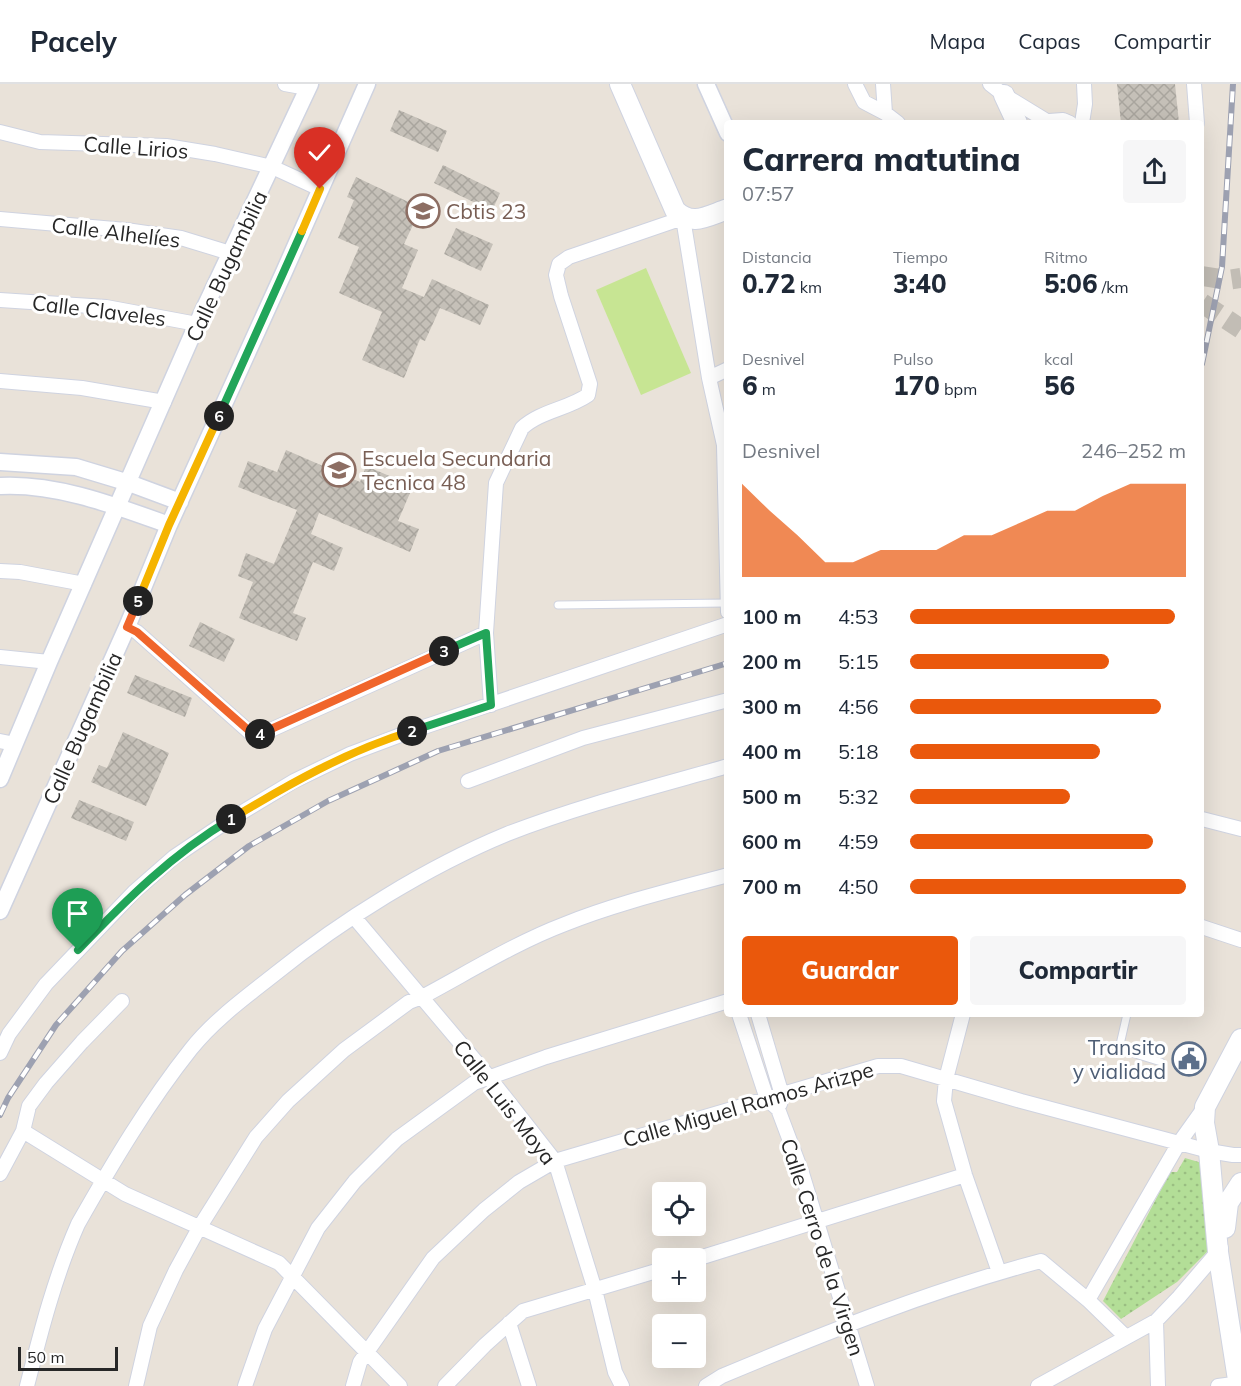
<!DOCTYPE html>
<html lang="es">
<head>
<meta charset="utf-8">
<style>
	body { margin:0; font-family:Mulish,sans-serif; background:#f6f6f7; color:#1f2937; height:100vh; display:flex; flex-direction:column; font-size:22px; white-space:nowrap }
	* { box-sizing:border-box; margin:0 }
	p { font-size:20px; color:#747a83 }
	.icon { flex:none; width:33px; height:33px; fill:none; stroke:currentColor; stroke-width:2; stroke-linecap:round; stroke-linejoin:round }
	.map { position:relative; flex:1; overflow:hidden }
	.details { position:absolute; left:724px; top:36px; width:480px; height:897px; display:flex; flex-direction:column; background:#fff; border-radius:6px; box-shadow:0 6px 24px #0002 }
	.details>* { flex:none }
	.fabs { position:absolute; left:652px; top:1098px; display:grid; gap:12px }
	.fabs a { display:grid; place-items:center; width:54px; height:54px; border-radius:6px; background:#fff; box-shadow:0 6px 24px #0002; font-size:30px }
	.scale { position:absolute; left:18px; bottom:15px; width:100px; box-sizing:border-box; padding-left:6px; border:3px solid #272727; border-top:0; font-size:16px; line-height:21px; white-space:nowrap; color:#272727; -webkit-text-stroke:4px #fff; paint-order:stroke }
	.pin { position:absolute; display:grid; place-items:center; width:51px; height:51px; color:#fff; margin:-62px -26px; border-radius:50% 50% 50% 0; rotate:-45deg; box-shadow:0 0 6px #0007 }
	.pin .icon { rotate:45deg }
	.km { position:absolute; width:30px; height:30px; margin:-15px; border-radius:50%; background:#222; color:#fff; font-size:16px; line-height:30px; text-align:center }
	.round { display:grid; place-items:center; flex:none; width:63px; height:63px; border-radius:6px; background:#f6f6f7 }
	.overview { display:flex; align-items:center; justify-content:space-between; height:102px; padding:0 18px }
	h1 { font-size:33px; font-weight:800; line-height:45px }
	.stats { display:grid; grid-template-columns:repeat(3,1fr); gap:9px; height:102px; padding:6px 18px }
	.stats div { display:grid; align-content:center }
	.stats b { font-size:26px; font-weight:800 }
	.stats small { font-size:16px; font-weight:400 }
	.stats p { font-size:16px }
	.chart { height:168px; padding:12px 18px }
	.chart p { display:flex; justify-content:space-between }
	.chart svg { width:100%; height:108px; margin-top:6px; fill:#ea580c; opacity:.7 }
	.button { display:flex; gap:12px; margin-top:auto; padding:12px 18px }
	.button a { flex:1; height:69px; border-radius:6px; background:#ea580c; color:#fff; font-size:24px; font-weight:800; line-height:69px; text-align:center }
	.button a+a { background:#f6f6f7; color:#1f2937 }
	ul { padding:0 18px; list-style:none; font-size:20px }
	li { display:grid; grid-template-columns:96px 72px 1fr; align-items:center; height:45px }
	li i { height:15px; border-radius:8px; background:#ea580c }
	header { display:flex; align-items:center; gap:36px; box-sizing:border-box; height:84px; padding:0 30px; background:#fff; border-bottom:2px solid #e0e1e3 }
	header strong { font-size:28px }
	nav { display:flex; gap:33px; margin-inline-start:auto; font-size:21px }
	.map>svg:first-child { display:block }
	.park { fill:url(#park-dots) }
	.pitch { fill:#c7e593 }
	.building { fill:url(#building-cross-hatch) }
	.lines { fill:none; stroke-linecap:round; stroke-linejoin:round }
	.secondary-tunnel { stroke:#c2bdb5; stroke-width:20; stroke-dasharray:20 10; stroke-linecap:butt }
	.service-casing { stroke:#cfd3e0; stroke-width:9 }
	.minor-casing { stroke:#cfd3e0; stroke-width:16 }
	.tertiary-casing { stroke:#cfd3e0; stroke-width:19 }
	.secondary-casing { stroke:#cfd3e0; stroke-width:22 }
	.service { stroke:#fff; stroke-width:7 }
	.minor { stroke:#fff; stroke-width:14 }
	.tertiary { stroke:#fff; stroke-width:16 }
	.secondary { stroke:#fff; stroke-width:20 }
	.rail-casing { stroke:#9da1b1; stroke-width:6 }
	.rail { stroke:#fff; stroke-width:4; stroke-dasharray:11; stroke-linecap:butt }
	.split-1-casing { stroke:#fff; stroke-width:12 }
	.split-2-casing { stroke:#fff; stroke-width:12 }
	.split-3-casing { stroke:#fff; stroke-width:12 }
	.split-4-casing { stroke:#fff; stroke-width:12 }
	.split-5-casing { stroke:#fff; stroke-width:12 }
	.split-6-casing { stroke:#fff; stroke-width:12 }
	.split-7-casing { stroke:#fff; stroke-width:12 }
	.split-8-casing { stroke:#fff; stroke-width:12 }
	.split-1 { stroke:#22a559; stroke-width:8 }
	.split-2 { stroke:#f5b400; stroke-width:8 }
	.split-3 { stroke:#22a559; stroke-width:8 }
	.split-4 { stroke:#f0652b; stroke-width:8 }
	.split-5 { stroke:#f0652b; stroke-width:8 }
	.split-6 { stroke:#f5b400; stroke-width:8 }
	.split-7 { stroke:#22a559; stroke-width:8 }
	.split-8 { stroke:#f5b400; stroke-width:8 }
	.labels { text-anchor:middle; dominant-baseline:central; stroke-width:6; stroke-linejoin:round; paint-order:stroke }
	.street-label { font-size:21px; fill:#272727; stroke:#fff }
	.education-label { font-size:21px; fill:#785e54; stroke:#fff; text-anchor:start }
	.service-label { font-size:21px; fill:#4e5e75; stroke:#fff; text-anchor:end }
</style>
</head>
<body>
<header>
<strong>Pacely</strong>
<nav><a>Mapa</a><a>Capas</a><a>Compartir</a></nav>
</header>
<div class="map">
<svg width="1241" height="1302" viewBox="0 0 1241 1302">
	<defs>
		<pattern id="park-dots" width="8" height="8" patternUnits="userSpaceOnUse" patternTransform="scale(1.5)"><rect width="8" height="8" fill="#b3de97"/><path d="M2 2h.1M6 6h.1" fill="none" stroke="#9abe82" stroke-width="1.8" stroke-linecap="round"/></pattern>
		<pattern id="building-cross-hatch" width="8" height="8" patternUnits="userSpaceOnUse" patternTransform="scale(1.5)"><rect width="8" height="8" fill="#c5c0b8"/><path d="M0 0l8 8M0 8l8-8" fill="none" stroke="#a9a59e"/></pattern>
	</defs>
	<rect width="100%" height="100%" fill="#e9e2d9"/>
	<!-- park -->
	<path class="park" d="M1185,1074L1202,1079L1212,1163L1177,1198L1121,1235L1103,1217L1170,1088H1177Z"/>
	<!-- pitch -->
	<path class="pitch" d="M646,184L691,289L641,311L596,206Z"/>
	<!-- building -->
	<path class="building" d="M1117,0H1175L1179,39H1121Z
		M399,26L447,47L438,68L390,47Z
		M443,81L500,109L492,127L434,99Z
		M356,93L421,124L404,160L418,166L402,204L424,213L432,195L489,221L480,241L440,224L425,257L420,255L404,294L362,276L382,228L339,209L359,163L338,154L354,116L347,113Z
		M456,144L493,160L481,187L444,170Z
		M286,366L360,398L366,382L413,402L398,437L419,445L410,468L319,429L311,450L343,464L334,487L313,478L293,529L306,534L297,557L239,534L253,498L238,492L246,469L274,480L297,426L238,403L248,377L277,388Z
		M200,538L235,555L224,578L189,562Z
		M135,591L192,614L185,633L127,609Z
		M123,648L169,669L146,722L91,698L99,681L107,684Z
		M79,716L134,738L126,757L71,734Z"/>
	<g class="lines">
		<!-- secondary-tunnel -->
		<path class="secondary-tunnel" d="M1202,192L1227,196L1241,194
			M1202,219L1241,245"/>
		<defs>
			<path id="service" d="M558,521L727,519
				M1127,930L1119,965L1161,978"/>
			<path id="minor" d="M285,0L307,4
				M855,0L864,18L885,29
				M883,0L885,29L898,39
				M990,0L1004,11L1050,39
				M1194,0L1197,39
				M1049,37L1063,36L1070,39
				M1082,39L1085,20L1084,0
				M0,48L40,58L166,62L215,70L272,83L320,105
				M0,135L126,146L181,154L230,169
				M0,216L106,223L197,240
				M709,294L728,285
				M0,297L82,304L164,318
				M0,487L20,488L84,500
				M127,543L137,548L255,653L486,549
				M0,573L49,578
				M491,621L486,549L496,399L522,344C540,327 568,325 588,311L590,300L561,212L556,191L559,180L569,173L683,134L709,294L724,361L728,528
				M0,657L15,660
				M468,697L583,654L728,616
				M1202,735L1241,745
				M354,833L489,993L555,1077L595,1206L615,1288L622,1302
				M1202,843L1241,856
				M739,930L767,1015L778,1025L802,1089L867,1302
				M758,930L782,1011L780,1020
				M963,930L946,995L944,1017L965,1091L999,1188
				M0,969L9,950L46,900L134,808L174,773L226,738L294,697L350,670L406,649L728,540
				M23,1047L125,1110L279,1179L400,1302
				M0,1090L23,1047L29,1022L46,999L82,958L122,917
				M696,1175L965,1091
				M1088,1216L1179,1059L1204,1024
				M1156,1237L1158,1302
				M509,1239L529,1302
				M27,1302C41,1247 55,1192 78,1140C112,1080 148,1019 191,965C214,936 246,913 275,890C342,836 427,783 507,750C579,722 654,703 728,682
				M136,1302L150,1242L176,1186L199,1144L256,1053L288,1017L344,966L409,918L422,913C469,888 515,859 565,840C617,819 673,806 728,791
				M245,1302L265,1245L318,1144L355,1097L397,1055L474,999L546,973L728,917
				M353,1302L360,1278L433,1174L484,1126L519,1098L555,1077L878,982H901L1021,1017L1209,1067L1233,1071H1241
				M445,1302L485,1261L523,1227L663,1185
				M706,1302L722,1292C827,1248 932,1206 1041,1177L1088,1216L1126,1253
				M1038,1302L1156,1237L1179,1213L1221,1164
				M1218,1302L1241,1299"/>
			<path id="tertiary" d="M706,0L728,49
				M0,378L76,383L129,399L180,418
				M0,402C57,399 116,422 169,441
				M0,695L49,578L197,240L310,0
				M0,827L127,543L169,441L284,188L367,0"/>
			<path id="secondary" d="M620,0L675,126C692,143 707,132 728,125
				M1004,11L1017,39
				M1225,1144L1228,1119L1241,1099
				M1239,1302L1218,1168L1209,1067L1204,1039L1205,1023L1241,955"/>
		</defs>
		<!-- service casing -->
		<use href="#service" class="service-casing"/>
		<!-- minor casing -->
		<use href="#minor" class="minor-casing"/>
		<!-- tertiary casing -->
		<use href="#tertiary" class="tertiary-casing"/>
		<!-- secondary casing -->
		<use href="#secondary" class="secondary-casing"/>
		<!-- service -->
		<use href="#service" class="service"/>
		<!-- minor -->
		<use href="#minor" class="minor"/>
		<!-- tertiary -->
		<use href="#tertiary" class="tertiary"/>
		<!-- secondary -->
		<use href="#secondary" class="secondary"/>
		<defs>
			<path id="rail" d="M1202,280L1222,183L1233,0
				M0,1031L8,1014L56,941L122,867L185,811L249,762L328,717L438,667L728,579"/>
		</defs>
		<!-- rail casing -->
		<use href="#rail" class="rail-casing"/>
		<!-- rail -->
		<use href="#rail" class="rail"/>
	</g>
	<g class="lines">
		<defs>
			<path id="split-1" d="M78,866C125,817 172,770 231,735"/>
			<path id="split-2" d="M231,735C289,700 347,667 412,647"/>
			<path id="split-3" d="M412,647L491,621L486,549L444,567"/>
			<path id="split-4" d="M260,650L444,567"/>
			<path id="split-5" d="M138,517L127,543L137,548L255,652L260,650"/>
			<path id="split-6" d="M138,517L169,441L219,332"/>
			<path id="split-7" d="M219,332L302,147"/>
			<path id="split-8" d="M302,147L320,105"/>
		</defs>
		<!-- split-1 casing -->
		<use href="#split-1" class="split-1-casing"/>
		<!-- split-2 casing -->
		<use href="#split-2" class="split-2-casing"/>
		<!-- split-3 casing -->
		<use href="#split-3" class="split-3-casing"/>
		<!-- split-4 casing -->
		<use href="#split-4" class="split-4-casing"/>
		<!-- split-5 casing -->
		<use href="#split-5" class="split-5-casing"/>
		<!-- split-6 casing -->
		<use href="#split-6" class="split-6-casing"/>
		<!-- split-7 casing -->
		<use href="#split-7" class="split-7-casing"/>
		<!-- split-8 casing -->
		<use href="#split-8" class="split-8-casing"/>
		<!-- split-1 -->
		<use href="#split-1" class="split-1"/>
		<!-- split-2 -->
		<use href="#split-2" class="split-2"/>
		<!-- split-3 -->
		<use href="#split-3" class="split-3"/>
		<!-- split-4 -->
		<use href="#split-4" class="split-4"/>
		<!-- split-5 -->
		<use href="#split-5" class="split-5"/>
		<!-- split-6 -->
		<use href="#split-6" class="split-6"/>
		<!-- split-7 -->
		<use href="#split-7" class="split-7"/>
		<!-- split-8 -->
		<use href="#split-8" class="split-8"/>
	</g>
	<!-- icons -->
	<defs>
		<symbol id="school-ring" viewBox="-11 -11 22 22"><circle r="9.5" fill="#fff" stroke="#8d6e63" stroke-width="1.5"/><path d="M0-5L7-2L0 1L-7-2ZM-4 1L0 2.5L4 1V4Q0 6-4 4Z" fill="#8d6e63"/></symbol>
		<symbol id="civic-ring" viewBox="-11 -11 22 22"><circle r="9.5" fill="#fff" stroke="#5c6f8a" stroke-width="1.5"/><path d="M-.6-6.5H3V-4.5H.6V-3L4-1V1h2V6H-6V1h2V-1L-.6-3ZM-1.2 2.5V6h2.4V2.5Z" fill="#5c6f8a"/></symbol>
	</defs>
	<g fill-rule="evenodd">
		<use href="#school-ring" x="404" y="108" width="38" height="38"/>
		<use href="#school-ring" x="320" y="367" width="38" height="38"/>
		<use href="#civic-ring" x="1170" y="956" width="38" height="38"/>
	</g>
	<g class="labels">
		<!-- street labels -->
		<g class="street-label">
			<text transform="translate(136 63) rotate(4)">Calle Lirios</text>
			<text transform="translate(116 148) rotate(7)">Calle Alhelíes</text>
			<text transform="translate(226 182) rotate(-65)">Calle Bugambilia</text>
			<text transform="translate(99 226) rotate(7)">Calle Claveles</text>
			<text transform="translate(82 644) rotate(-66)">Calle Bugambilia</text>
			<text transform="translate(505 1018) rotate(52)">Calle Luis Moya</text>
			<text transform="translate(748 1020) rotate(-16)">Calle Miguel Ramos Arizpe</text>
			<text transform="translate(823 1163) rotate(72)">Calle Cerro de la Virgen</text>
		</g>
		<!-- education labels -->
		<g class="education-label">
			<text x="446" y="127">Cbtis 23</text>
			<text x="362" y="374">Escuela Secundaria<tspan x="362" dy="24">Tecnica 48</tspan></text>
		</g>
		<!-- service labels -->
		<g class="service-label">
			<text x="1166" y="963">Transito<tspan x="1166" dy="24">y vialidad</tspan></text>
		</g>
	</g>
</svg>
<div class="fabs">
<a><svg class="icon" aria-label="locate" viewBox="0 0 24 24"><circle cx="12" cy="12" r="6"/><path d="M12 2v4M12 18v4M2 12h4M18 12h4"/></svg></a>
<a>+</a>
<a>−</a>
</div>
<div class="scale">50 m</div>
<div class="pin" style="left:78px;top:866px;background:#1e9e55"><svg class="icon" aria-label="arrive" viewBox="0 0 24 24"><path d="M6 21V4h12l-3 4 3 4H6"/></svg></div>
<div class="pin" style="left:320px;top:105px;background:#d93025"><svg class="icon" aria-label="check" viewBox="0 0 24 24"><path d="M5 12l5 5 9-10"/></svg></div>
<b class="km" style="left:231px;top:735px">1</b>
<b class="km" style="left:412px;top:647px">2</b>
<b class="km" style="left:444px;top:567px">3</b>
<b class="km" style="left:260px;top:650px">4</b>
<b class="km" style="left:138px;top:517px">5</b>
<b class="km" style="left:219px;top:332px">6</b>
<section class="details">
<div class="overview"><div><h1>Carrera matutina</h1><p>07:57</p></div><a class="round"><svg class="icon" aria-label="share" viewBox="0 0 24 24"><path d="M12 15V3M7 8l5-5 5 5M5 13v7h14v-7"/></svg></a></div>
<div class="stats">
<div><p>Distancia</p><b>0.72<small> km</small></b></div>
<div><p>Tiempo</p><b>3:40</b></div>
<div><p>Ritmo</p><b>5:06<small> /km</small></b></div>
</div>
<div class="stats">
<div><p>Desnivel</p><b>6<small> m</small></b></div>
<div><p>Pulso</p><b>170<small> bpm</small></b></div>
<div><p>kcal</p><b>56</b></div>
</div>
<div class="chart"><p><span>Desnivel</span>246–252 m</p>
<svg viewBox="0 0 160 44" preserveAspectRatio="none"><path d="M0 44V6L10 17L20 27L30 38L40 38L50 33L60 33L70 33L80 27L90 27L100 22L110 17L120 17L130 11L140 6L150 6L160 6V44z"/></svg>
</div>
<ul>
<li><b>100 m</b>4:53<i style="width:96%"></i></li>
<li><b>200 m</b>5:15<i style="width:72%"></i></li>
<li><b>300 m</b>4:56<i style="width:91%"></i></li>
<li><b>400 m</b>5:18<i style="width:69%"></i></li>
<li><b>500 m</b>5:32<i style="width:58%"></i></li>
<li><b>600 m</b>4:59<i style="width:88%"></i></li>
<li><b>700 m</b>4:50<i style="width:100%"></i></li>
</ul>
<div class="button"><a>Guardar</a><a>Compartir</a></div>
</section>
</div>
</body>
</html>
